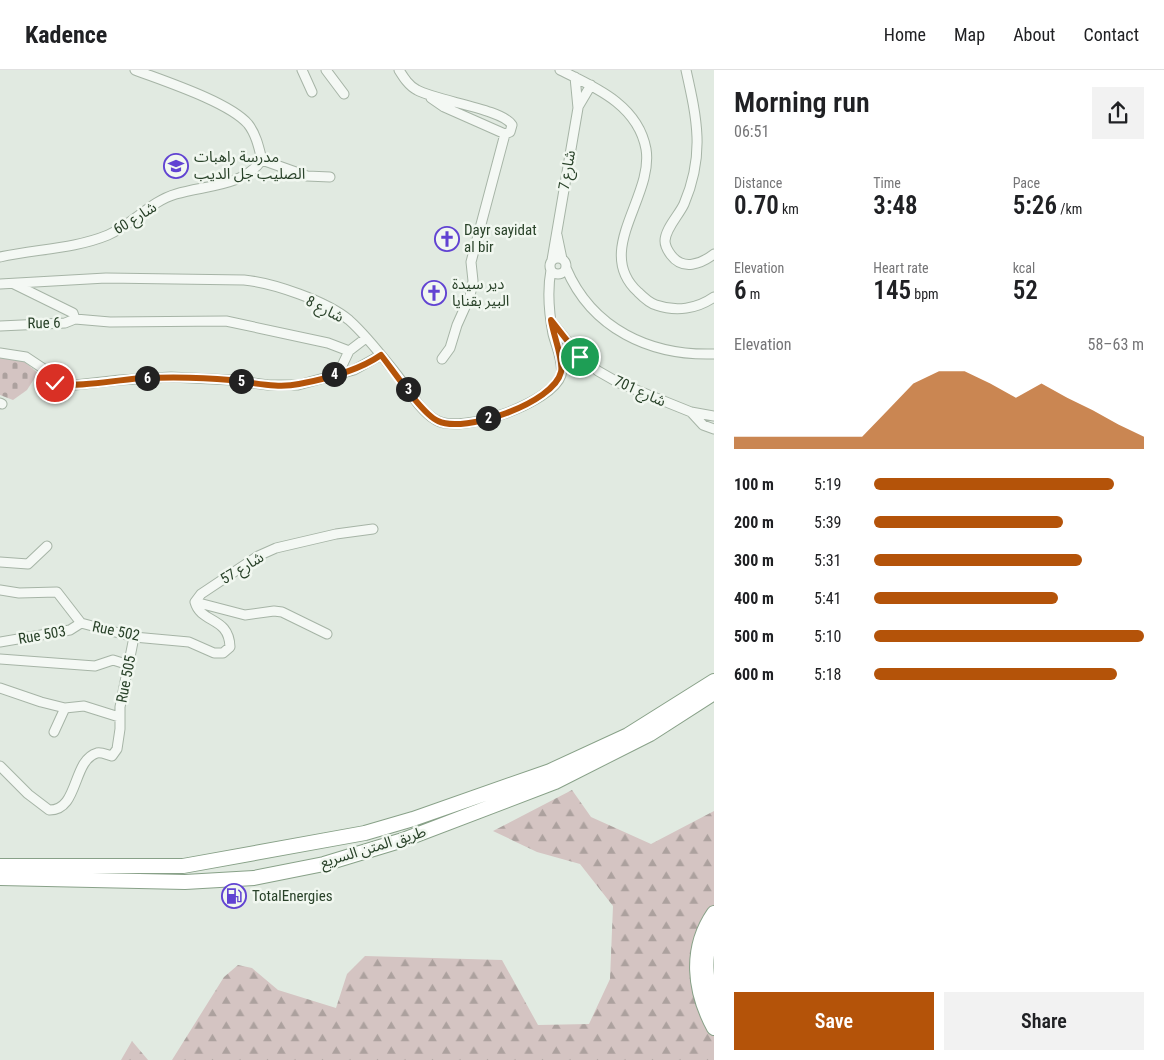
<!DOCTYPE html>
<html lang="en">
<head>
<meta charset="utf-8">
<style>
	body { margin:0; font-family:"Roboto Condensed","Noto Sans Arabic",sans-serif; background:#f2f2f2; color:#202124; height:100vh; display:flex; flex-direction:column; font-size:19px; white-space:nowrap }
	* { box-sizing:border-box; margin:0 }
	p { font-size:16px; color:#757577 }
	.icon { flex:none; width:28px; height:28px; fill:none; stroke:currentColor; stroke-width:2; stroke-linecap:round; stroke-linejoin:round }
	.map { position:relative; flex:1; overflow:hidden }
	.panel { display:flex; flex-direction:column; background:#fff; width:450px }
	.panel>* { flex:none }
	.pin { position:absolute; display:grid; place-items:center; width:42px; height:42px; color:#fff; margin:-21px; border:2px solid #fff; border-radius:50%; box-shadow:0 1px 5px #0007 }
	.km { position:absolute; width:25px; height:25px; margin:-12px; border-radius:50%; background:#222; color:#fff; font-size:14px; line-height:25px; text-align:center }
	.round { display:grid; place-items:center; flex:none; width:52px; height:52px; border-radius:0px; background:#f2f2f2 }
	.headline { display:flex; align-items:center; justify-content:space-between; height:85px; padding:0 20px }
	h1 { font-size:28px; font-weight:600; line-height:38px }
	.metrics { display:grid; grid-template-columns:repeat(3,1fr); gap:8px; height:85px; padding:5px 20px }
	.metrics div { display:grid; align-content:center }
	.metrics b { font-size:25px; font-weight:600 }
	.metrics small { font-size:14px; font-weight:400 }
	.metrics p { font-size:14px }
	.chart { height:140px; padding:10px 20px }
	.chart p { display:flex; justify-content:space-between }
	.chart svg { width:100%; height:90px; margin-top:5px; fill:#b45309; opacity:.7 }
	.action { display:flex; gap:10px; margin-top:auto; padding:10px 20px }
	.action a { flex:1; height:58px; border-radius:0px; background:#b45309; color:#fff; font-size:20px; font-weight:600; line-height:58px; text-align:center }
	.action a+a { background:#f2f2f2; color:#202124 }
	ul { padding:0 20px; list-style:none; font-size:16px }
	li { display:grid; grid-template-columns:80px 60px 1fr; align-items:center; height:38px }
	li i { height:12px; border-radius:6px; background:#b45309 }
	header { display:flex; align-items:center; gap:30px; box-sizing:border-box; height:70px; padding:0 25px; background:#fff; border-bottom:1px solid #e0e0e0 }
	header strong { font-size:24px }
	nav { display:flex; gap:28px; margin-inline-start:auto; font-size:18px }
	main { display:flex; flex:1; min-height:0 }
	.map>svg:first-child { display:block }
	.forest { fill:url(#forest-firs) }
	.cemetery { fill:url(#cemetery-stones) }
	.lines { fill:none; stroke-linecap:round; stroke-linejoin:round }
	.minor-casing { stroke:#a6b4a6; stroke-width:11 }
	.highway-casing { stroke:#88a188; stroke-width:16 }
	.minor { stroke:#f4f8f4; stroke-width:9 }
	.highway { stroke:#fff; stroke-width:14 }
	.route-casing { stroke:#fff; stroke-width:10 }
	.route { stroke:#b45309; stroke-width:6 }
	.labels { text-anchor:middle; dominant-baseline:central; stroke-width:5; stroke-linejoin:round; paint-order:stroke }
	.poi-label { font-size:15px; fill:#294229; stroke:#f1f7f0; text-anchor:start }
	.street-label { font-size:15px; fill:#294229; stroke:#f1f7f0 }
</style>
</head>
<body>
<header>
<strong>Kadence</strong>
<nav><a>Home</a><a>Map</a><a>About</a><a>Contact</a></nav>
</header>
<main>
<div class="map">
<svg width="714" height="990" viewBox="0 0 714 990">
	<defs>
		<pattern id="forest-firs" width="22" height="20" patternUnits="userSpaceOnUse" patternTransform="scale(1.25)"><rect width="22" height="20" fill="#d4c4c2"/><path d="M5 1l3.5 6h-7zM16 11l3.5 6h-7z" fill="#aca19e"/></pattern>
		<pattern id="cemetery-stones" width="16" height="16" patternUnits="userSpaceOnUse" patternTransform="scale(1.25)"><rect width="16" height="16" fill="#d4c4c2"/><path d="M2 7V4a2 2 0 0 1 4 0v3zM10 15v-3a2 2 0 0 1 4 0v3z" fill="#aca19e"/></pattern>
	</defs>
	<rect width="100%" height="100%" fill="#e1eae1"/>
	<!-- forest -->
	<path class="forest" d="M572,720L591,747L651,774L714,741V990H172L224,907L238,895L252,898L278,920L336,938L347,904L365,886L502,890L538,955L589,954L610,909L613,836L580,794L537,782L493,761Z
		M132,971L148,990H121Z"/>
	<!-- cemetery -->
	<path class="cemetery" d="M0,288L21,289L38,303L27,320L13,330L0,325Z"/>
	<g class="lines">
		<defs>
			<path id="minor" d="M135,0C164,11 229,32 248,54C256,64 259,78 262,90
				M302,0L312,22
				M326,0L344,24
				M399,0C404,8 409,16 417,20C436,31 503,39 512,55L510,62L505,64L471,192L473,211L470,226L457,255L450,278L442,289
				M560,0C595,17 638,35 646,79C654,127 593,181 638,222C643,227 649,233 656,235C676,242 697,239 714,227
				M686,0C697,49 705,85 684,134C679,145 665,159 665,171C665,176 668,181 671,185C683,201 701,194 714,184
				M431,28L444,37L505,64
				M578,37L591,15
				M262,90L307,106L330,107
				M557,165L562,189
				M0,187C36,179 74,179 108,165C132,155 151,131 176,124C206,115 242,117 262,90
				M550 196a8 8 0 1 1 16 0a8 8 0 1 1-16 0Z
				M552,190L578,38L575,7
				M566,198C592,259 650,286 714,284
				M0,214L106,208L244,210C274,213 326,231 349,250C367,266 382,286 397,305C408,319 420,341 436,350C461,365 552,333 561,305C564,293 556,276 553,264C549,243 547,221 551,200
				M75,249L110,252L226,251L328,273L349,281
				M551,251L580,287L598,301L619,313L691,342L714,346
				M0,256L65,253L75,249L73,243L14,214
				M0,283L26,287L44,299L55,313L66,316L120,310L171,307L231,310L268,315H298L354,300L381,285
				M339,302L349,281L366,268
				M0,333L2,334
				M691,342L703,355L714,359
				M0,492L28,494L47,476
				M0,520L19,523L57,522L81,553L134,567L189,572L214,583H223L230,577C229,546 201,554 195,532L201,524L258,486L276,478L336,464L373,459
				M195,532L245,545L274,541L282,542L327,564
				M0,572L70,560L81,553
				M0,589L95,596L113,590L129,595
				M0,618L41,632L65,638L84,636L119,647
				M54,662L65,638
				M0,696L28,724L49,740C79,741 72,690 97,683C102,682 107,685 112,686L117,679L120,659V637L134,567"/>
			<path id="highway" d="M0,796H183L365,763L413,749L550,701L628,665L714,611
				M0,808L185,812L254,808L324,794L403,770L555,712L650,664L714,623
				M714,843C689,879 694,921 714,958
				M714,862C702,884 706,913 714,936"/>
		</defs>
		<!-- minor casing -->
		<use href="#minor" class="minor-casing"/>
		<!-- highway casing -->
		<use href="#highway" class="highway-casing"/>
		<!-- minor -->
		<use href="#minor" class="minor"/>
		<!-- highway -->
		<use href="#highway" class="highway"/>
	</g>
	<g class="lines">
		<defs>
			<path id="route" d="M55,313C67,319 125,309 142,308C172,307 201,307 230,310C253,312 276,319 299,314C326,309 358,301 381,285C393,300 422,344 438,351C464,364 554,333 561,302C564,291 553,264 551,250L580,287"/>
		</defs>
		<!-- route casing -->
		<use href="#route" class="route-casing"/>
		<!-- route -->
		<use href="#route" class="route"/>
	</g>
	<!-- icons -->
	<defs>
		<symbol id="school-ring" viewBox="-11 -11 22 22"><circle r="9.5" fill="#f1f7f0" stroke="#6143d2" stroke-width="1.5"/><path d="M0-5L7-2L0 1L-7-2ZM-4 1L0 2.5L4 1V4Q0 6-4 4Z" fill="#6143d2"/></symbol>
		<symbol id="church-ring" viewBox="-11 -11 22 22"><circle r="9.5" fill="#f1f7f0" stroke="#6143d2" stroke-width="1.5"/><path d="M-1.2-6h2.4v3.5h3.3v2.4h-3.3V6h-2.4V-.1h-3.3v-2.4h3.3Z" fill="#6143d2"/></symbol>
		<symbol id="fuel-ring" viewBox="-11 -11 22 22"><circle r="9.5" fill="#f1f7f0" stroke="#6143d2" stroke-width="1.5"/><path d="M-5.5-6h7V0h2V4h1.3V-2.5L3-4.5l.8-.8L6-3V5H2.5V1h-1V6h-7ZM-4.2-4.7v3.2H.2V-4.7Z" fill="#6143d2"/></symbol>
	</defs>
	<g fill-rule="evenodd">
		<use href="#school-ring" x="162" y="82" width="28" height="28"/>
		<use href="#church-ring" x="433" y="155" width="28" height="28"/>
		<use href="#church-ring" x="420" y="209" width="28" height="28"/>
		<use href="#fuel-ring" x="220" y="812" width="28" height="28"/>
	</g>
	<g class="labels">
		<!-- poi labels -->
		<g class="poi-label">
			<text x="194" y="87">مدرسة راهبات<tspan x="194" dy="17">الصليب جل الديب</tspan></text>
			<text x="464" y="160">Dayr sayidat<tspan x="464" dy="17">al bir</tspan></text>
			<text x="452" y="214">دير سيدة<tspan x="452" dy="17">البير بقنايا</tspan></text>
			<text x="252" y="826">TotalEnergies</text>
		</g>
		<!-- street labels -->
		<g class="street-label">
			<text transform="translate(567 100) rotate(-80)">شارع 7</text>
			<text transform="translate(135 148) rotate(-32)">شارع 60</text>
			<text transform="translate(325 239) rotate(27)">شارع 8</text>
			<text transform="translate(44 253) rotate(-1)">Rue 6</text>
			<text transform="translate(640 321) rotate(24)">شارع 701</text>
			<text transform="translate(242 498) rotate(-31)">شارع 57</text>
			<text transform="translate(116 561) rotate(12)">Rue 502</text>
			<text transform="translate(42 565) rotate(-10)">Rue 503</text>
			<text transform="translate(126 609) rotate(-79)">Rue 505</text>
			<text transform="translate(373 777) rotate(-17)">طريق المتن السريع</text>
		</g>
	</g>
</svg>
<div class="pin" style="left:580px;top:287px;background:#1e9e55"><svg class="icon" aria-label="arrive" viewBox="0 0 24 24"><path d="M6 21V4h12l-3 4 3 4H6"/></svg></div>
<div class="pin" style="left:55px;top:313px;background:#d93025"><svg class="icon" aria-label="check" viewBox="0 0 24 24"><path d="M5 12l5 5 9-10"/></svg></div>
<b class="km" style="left:488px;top:348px">2</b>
<b class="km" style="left:408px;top:319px">3</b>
<b class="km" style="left:334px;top:304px">4</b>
<b class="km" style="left:241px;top:311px">5</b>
<b class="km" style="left:147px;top:308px">6</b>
</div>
<section class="panel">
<div class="headline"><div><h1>Morning run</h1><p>06:51</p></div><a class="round"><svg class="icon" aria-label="share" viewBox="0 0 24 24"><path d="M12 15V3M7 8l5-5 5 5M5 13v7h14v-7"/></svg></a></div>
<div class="metrics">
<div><p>Distance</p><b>0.70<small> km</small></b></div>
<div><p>Time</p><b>3:48</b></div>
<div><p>Pace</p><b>5:26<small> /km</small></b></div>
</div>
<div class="metrics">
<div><p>Elevation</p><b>6<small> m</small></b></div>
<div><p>Heart rate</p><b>145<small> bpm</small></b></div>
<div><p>kcal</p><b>52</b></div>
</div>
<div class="chart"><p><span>Elevation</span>58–63 m</p>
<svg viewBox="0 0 160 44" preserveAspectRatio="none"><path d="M0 44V38L10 38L20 38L30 38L40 38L50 38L60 25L70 12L80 6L90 6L100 12L110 19L120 12L130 19L140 25L150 32L160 38V44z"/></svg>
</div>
<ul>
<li><b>100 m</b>5:19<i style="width:89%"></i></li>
<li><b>200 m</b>5:39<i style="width:70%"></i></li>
<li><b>300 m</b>5:31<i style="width:77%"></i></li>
<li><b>400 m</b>5:41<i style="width:68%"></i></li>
<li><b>500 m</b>5:10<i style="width:100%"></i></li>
<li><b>600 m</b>5:18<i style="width:90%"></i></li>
</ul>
<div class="action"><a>Save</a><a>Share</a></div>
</section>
</main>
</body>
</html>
